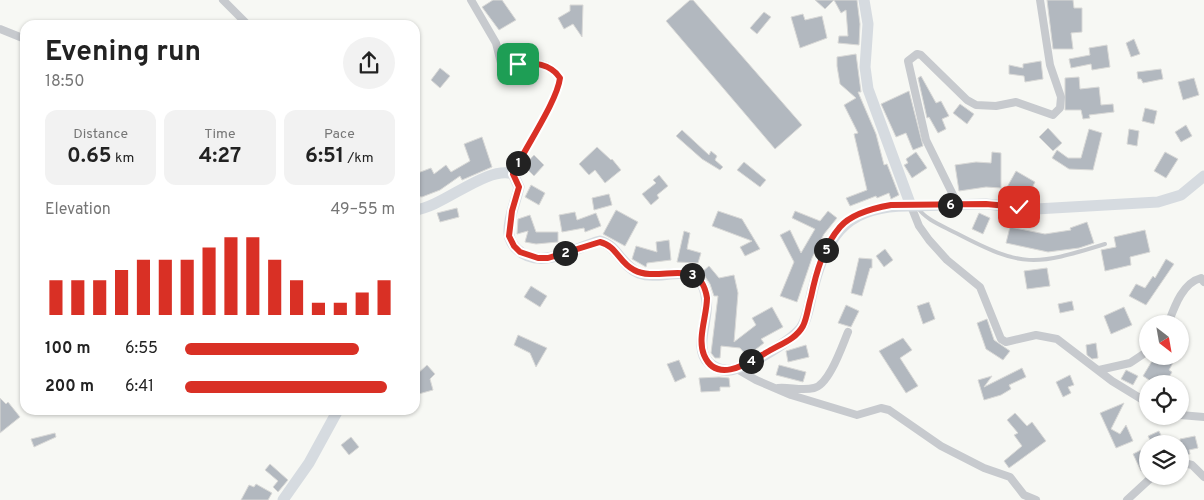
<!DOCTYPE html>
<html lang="en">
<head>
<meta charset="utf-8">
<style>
	body { margin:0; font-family:Overpass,sans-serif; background:#f2f2f2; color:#222; height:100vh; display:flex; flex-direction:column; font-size:19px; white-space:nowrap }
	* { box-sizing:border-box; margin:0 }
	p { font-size:16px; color:#767676 }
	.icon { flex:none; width:28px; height:28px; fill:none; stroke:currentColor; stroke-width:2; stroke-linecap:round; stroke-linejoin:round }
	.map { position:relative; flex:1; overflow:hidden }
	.details { position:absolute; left:20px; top:20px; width:400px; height:395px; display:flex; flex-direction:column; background:#fff; border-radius:15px; box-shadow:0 1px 4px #0004 }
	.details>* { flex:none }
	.needle { width:32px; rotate:149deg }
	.tools { position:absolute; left:1139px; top:315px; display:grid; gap:10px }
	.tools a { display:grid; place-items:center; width:50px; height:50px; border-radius:50%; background:#fff; box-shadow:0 1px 4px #0004; font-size:25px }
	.pin { position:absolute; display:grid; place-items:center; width:42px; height:42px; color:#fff; margin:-21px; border-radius:10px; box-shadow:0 2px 8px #0006 }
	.km { position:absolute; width:25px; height:25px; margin:-12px; border-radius:50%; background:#222; color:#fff; font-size:14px; line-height:25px; text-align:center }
	.round { display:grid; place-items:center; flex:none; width:52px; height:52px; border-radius:26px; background:#f2f2f2 }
	.overview { display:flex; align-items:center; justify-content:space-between; height:85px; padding:0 25px }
	h1 { font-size:28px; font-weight:700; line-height:38px }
	.stats { display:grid; grid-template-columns:repeat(3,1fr); gap:8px; height:85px; padding:5px 25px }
	.stats div { display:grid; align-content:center; border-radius:12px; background:#f2f2f2; text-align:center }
	.stats b { font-size:21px; font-weight:700 }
	.stats small { font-size:14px; font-weight:400 }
	.stats p { font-size:14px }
	.chart { height:140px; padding:10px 25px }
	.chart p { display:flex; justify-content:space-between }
	.chart svg { width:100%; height:90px; margin-top:5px; stroke:#d93025; stroke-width:6 }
	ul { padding:0 25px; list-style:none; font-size:16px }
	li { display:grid; grid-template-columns:80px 60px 1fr; align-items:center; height:38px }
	li i { height:12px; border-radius:6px; background:#d93025 }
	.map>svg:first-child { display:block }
	.building { fill:#b2b8bf; stroke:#d9d9d7 }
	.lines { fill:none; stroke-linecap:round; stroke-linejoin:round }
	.lane { stroke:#c7cace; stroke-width:4 }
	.street { stroke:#c7cace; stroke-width:8 }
	.secondary { stroke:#d6dbe0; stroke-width:11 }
	.route-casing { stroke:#fff; stroke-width:10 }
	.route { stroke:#d93025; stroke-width:6 }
</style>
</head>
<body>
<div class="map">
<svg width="1204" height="500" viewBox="0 0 1204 500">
	<rect width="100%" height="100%" fill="#f7f8f4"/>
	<!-- building -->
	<path class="building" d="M493,0H502L516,20L499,30L482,7Z
		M690,0H693L802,125L775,149L666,21Z
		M815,0H857L860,24L859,45L838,43L839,36H848L846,10L841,13L834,0L825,9Z
		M1047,0H1073L1074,8H1082V32L1071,33L1073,49H1053Z
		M570,5H583L582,37L573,24L564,29L558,18L570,11Z
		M764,12L771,17L757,34L750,28Z
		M803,14L805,20L822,16L827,38L800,48L791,17Z
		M1134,39L1140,54L1131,57L1126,43Z
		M1107,45L1110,67L1092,70L1091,64L1071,68L1069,59L1090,55L1089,48Z
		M856,54L861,92H858L876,134L884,165L887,164L899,195L891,199L889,193L877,198L876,196L850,206L846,198L867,190L854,134L858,133L844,105L856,98L840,84L837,66V57Z
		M1041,61L1043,79L1025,82L1024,76L1009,74V65L1023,68V64Z
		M440,68L450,76L440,88L431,80Z
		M1161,69L1163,79L1143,83L1141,79H1138L1137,72Z
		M921,76L936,103L941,101L949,116L942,119L946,129L938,133L929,117L927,118L918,78Z
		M1079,77L1080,89L1099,87L1101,105L1113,104L1114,112L1089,115L1090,118L1083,119L1081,110H1065V78Z
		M1194,78L1199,95L1183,100L1178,82Z
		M909,91L923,146L913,150L906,133L896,137L881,104Z
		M960,104L974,114L967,124L953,113Z
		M1145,108L1157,111L1154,124L1142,121Z
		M1186,125L1192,136L1181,142L1175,132Z
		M1048,128L1062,143L1053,151L1039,137Z
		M1089,129L1102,133L1093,170L1069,169L1052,158L1057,150L1068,158H1081Z
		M1129,129L1139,131L1137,146L1127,144Z
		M682,130L709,155L711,151L717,156L715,160L723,167L720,170L702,159L676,136Z
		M482,137L492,167L462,180L460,176L440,190L422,197L415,196V174L431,168L434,174L446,165L451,172L470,161L464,144Z
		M597,147L611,160L612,159L621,170L605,183L595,170L589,175L579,164Z
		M916,152L927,168L912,178L904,165L908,163L906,159Z
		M992,152L1001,153V188L986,187L959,191L955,165L976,162L991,163Z
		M1165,152L1178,159L1166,178L1154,171Z
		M534,155L544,165L534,176L524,166Z
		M744,162L766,180L760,187L737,170Z
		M1016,171L1035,182L1031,190L1026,188L1021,198L1006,189Z
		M659,175L668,186L657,195L659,198L651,205L642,194L656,183L653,180Z
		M531,185L545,193L539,205L525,197Z
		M609,194L612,205L594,210L592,198Z
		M457,208L459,217L440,222L437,213Z
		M616,210L638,222L625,246L603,234Z
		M718,211L742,219L760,249L745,256L740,247L752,241L712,226Z
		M795,211L820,221L828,211L837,218L824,234L812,258L797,302L780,296L794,262L780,235L790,230L801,253L815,229L792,218Z
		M575,212L577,220L596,213L601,226L585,232L584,228L562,232L559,215Z
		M979,213L990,218L983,234L972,229Z
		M530,215L536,232H558V242L536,244L525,242L528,231L517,234L518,219Z
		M1087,222L1094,243L1079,248L1048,252L1006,243L1010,227L1045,234L1071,230L1070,228Z
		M1145,230L1150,252L1130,257L1131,265L1105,271L1101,250L1116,247L1114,237Z
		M684,231L690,233L687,249L701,253L698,263L677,262Z
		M669,240L671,260L647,263L646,267L632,259L636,246L657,252L656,242Z
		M885,249L893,260L884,267L876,256Z
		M859,258L872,259V268H870L862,296L851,293Z
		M1166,259L1174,264L1146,305L1129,296L1136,284L1145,288L1153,276L1155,278Z
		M709,266L719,278L734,275L738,293L734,342L756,325L752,318L772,307L783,327L761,339L764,343L747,356L740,348L721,346L720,358H715L711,353L718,296H714L710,284L702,272Z
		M1047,268L1050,286L1027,289L1024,271Z
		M531,286L547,296L540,307L524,297Z
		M1072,301L1074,310L1060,313L1058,304Z
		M929,302L935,319L923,324L917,306Z
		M846,305L859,311L851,327L838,323Z
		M1124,307L1132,325L1111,334L1104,316Z
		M987,319L994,340L1010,351L1003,360L986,349L977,323Z
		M518,335L547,348L536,367L530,353L514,345Z
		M903,338L912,350L900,358L918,386L906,393L879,351Z
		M1096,343L1098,358L1092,359L1087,355L1086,345Z
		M806,345L809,357L788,362L786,351Z
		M1155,356H1166L1174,361L1169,370L1172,372L1168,379L1164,376L1160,384H1155L1143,376Z
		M679,360L686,377L675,382L667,364Z
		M427,365L435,374L430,379L433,390L415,395V376Z
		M779,365L806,372L803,382L776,375Z
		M1022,368L1026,377L1009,385L1011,389L1001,395L984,400L978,380L992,376L984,387Z
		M1126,370L1138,376L1133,385L1121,379Z
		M1070,375L1074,385L1068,387L1071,393L1063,397L1056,382Z
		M719,377L729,378L730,387H720V391L701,392L699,378Z
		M0,398L6,404L8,402L20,417L0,433Z
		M1124,403L1111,429L1120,434L1126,425L1133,441L1116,448L1100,413Z
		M1015,413L1027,426L1032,422L1046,441L1009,468L1004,461L1022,446L1014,435L1018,433L1007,420Z
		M1159,431L1165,444H1152L1148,436Z
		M55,433L56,437L34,447L31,439Z
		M1195,436L1198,448L1189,450L1190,454L1182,456L1180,452V439Z
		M351,437L359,447L349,455L341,445Z
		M1141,450L1148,468L1141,471L1133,454Z
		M270,464L288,480L278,492L273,487L278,481L265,470Z
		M256,484L272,493L268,500H241L249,485L254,487Z"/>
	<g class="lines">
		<!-- lane -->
		<path class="lane" d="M918,208C926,220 943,226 956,233C1023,268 1034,266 1105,244"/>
		<!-- street -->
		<path class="street" d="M223,0L248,25
			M471,0L496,43L501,63L504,66C524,66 546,55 560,78C557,102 524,148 513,174
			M0,29L25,39
			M958,205L926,140L908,61L917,54L921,55L967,100L976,105L996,106L1016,102L1053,115L1060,108L1061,97L1050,65L1040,0
			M911,206L919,226L929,240L947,260L980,287L1001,339L1006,342L1036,335L1057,339L1112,381L1148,403
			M1168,324C1174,308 1182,283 1201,278L1204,282
			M737,369L756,380L791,395L857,415L881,408L889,410L941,446L984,468L1010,477L1024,495L1036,500
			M1099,370L1130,363L1148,351
			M778,388C790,387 802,391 814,388C829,385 842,346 848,332
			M1180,415L1204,417
			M1180,462L1192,465L1204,477
			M1127,500L1153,476"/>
		<!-- secondary -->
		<path class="secondary" d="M911,206L986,204L1036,209L1158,202L1181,195L1204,176
			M415,210C443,207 487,165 513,174L519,187C516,202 508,217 509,233C509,239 513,246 518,250C541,271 575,247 600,241C618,246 621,266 639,273C658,280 677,268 697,277C722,304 688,343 709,363C715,368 722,371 730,370C746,368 796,339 803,325C809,313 810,298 814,285C828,230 852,205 911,206L868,89L865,67L868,24L864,0
			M283,500L309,463L338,410"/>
	</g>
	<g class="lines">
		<defs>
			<path id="route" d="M518,64C533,62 551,64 560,78C557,102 524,149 513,174L519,187L512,211L509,236L514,246L520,252L538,258H548L600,242C617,246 619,263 634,270C660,284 700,254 707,298C707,315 697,339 704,355C717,386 751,361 769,351C781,344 796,339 803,326C807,318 808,307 811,297C816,273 823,247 840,227C851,214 874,208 891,205L986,204L1019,207"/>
		</defs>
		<!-- route casing -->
		<use href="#route" class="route-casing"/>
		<!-- route -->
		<use href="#route" class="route"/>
	</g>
</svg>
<div class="tools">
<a><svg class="needle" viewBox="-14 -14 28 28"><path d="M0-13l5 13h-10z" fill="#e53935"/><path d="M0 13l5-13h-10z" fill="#767676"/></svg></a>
<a><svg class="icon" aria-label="locate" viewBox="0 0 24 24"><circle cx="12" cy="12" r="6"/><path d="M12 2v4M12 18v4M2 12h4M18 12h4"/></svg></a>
<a><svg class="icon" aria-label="layers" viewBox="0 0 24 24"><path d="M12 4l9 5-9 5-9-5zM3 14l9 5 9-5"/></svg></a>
</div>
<div class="pin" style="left:518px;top:64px;background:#1e9e55"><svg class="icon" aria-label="arrive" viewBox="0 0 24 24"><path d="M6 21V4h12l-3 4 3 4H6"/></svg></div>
<div class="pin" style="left:1019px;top:207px;background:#d93025"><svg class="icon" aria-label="check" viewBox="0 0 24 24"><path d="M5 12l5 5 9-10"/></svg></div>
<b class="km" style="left:518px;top:163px">1</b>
<b class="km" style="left:565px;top:253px">2</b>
<b class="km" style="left:692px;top:275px">3</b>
<b class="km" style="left:751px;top:361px">4</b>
<b class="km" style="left:826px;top:250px">5</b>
<b class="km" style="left:950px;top:205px">6</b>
<section class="details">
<div class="overview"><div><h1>Evening run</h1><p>18:50</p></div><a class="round"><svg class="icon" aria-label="share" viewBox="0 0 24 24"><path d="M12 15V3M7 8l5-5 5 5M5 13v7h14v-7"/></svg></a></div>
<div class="stats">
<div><p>Distance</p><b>0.65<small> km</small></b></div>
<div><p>Time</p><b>4:27</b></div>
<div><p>Pace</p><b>6:51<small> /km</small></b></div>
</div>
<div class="chart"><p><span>Elevation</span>49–55 m</p>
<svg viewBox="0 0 160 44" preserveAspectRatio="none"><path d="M5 44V27M15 44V27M25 44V27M35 44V22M45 44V17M55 44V17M65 44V17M75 44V11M85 44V6M95 44V6M105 44V17M115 44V27M125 44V38M135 44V38M145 44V33M155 44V27"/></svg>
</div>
<ul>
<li><b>100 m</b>6:55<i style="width:83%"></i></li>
<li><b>200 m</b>6:41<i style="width:96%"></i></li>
</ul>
</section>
</div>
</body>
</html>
